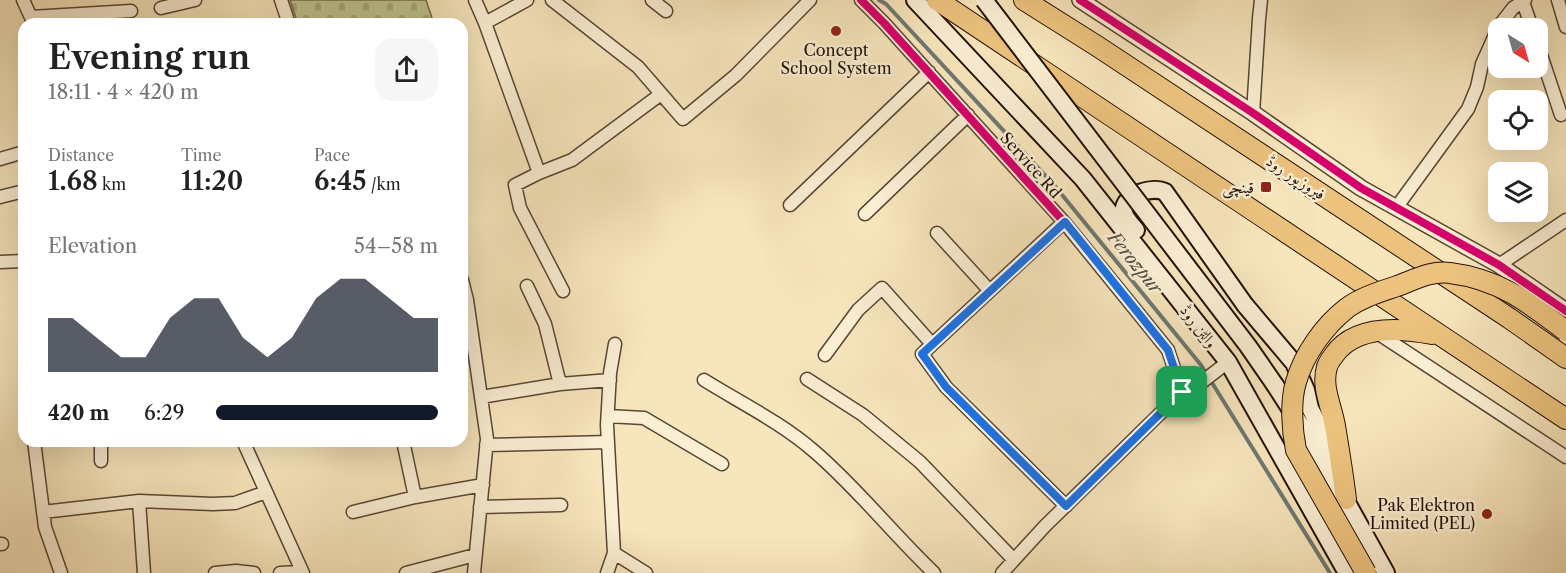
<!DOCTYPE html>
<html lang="en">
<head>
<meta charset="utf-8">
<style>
	body { margin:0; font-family:"Libre Caslon Text",Amiri,serif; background:#f6f6f6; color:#222; height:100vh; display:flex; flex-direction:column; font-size:22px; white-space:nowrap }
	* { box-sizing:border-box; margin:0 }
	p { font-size:20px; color:#767676 }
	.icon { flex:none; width:33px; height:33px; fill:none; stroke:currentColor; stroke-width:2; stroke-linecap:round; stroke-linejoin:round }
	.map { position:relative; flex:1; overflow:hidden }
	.drawer { position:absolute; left:18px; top:18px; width:450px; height:429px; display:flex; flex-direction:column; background:#fff; border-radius:18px; box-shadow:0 6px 24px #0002 }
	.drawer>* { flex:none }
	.needle { width:39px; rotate:143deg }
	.buttons { position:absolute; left:1488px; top:18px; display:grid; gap:12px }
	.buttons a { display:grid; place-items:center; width:60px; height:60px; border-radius:12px; background:#fff; box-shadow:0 6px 24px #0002; font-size:30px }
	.pin { position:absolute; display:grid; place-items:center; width:51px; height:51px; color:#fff; margin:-26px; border-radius:12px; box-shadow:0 3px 9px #0006 }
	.round { display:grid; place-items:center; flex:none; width:63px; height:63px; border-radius:18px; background:#f6f6f6 }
	.headline { display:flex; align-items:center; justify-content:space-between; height:102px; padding:0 30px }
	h1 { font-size:33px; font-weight:600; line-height:45px }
	.metrics { display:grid; grid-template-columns:repeat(3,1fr); gap:9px; height:102px; padding:6px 30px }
	.metrics div { display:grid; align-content:center }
	.metrics b { font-size:26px; font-weight:600 }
	.metrics small { font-size:16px; font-weight:400 }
	.metrics p { font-size:16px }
	.chart { height:168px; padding:12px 30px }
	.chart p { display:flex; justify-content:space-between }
	.chart svg { width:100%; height:108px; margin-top:6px; fill:#111827; opacity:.7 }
	ul { padding:0 30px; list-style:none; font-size:20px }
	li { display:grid; grid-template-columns:96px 72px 1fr; align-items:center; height:45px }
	li i { height:15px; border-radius:8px; background:#111827 }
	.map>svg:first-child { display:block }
	.cemetery { fill:url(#cemetery-stones); stroke:#716a4b; stroke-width:1.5 }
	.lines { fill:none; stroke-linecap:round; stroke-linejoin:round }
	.stream { stroke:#6d7871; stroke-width:4 }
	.minor-casing { stroke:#584634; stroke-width:15 }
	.tertiary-casing { stroke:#584634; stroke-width:18 }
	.secondary-casing { stroke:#231107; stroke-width:20 }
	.primary-casing { stroke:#231107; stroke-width:22 }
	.minor { stroke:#faeed3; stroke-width:12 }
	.tertiary { stroke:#faeed3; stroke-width:15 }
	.secondary { stroke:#faeed3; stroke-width:16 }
	.primary { stroke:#ecc27e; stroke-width:20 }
	.secondary-bridge-casing { stroke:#231107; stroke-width:20; stroke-linecap:butt }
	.primary-bridge-casing { stroke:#231107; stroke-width:22; stroke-linecap:butt }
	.secondary-bridge { stroke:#faeed3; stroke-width:16 }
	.primary-bridge { stroke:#ecc27e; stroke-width:20 }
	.cycleway-casing { stroke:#faeed3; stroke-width:11 }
	.cycleway { stroke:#d6006c; stroke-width:8 }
	.route-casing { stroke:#fff; stroke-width:12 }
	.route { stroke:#1a73e8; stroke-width:8 }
	.poi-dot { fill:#8f2418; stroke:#faeed3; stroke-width:2 }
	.labels { text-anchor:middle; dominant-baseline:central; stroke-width:5; stroke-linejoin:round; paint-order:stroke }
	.poi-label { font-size:16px; fill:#231107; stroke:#faeed3; text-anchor:end }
	.street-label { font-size:16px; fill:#231107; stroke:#faeed3 }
	.water-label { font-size:18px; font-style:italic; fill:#4e4d45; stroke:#faeed3 }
</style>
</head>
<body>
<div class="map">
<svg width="1566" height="573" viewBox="0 0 1566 573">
	<defs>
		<pattern id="cemetery-stones" width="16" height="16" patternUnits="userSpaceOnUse" patternTransform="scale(1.5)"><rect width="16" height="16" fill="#bfc48f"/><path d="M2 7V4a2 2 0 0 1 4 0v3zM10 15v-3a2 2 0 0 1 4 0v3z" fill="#a4a77a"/></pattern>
	</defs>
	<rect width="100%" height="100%" fill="#f7e5bc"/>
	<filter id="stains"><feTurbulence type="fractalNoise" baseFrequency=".00333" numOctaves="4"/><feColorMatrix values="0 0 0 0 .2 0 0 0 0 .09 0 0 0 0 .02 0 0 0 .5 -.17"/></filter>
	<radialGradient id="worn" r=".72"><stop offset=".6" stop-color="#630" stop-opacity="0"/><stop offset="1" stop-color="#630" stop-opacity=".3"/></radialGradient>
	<!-- cemetery -->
	<path class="cemetery" d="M290,0H426L434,24H298Z"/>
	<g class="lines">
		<!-- stream -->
		<path class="stream" d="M879,0L886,4L1054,185L1201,365L1330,573"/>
		<defs>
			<path id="minor" d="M23,0L34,24
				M281,0L289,24
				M475,0L485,23L527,0
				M552,0L638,67L683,119L736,75L810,0
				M652,0L666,11
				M861,0L884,23L1064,222L1134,308L1168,350L1182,392
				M1558,0L1566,27
				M1523,2L1532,28
				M161,8L195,0
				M31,17L131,11
				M485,23L539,173L572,160L661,94
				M1538,46L1561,115
				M1253,113L1259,19L1261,0
				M0,159L24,152
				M539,173L515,185L520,208L563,291
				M0,197L24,191
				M790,205L929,72
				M1396,208L1468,109L1477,87L1482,64L1499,26L1513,8L1525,0
				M865,214L968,115
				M1064,222L922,354L946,387L1066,506
				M937,233L989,290
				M0,262L24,261
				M1499,265L1566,220
				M462,280L467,300L487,439L474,573
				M527,286L545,324L560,384
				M1376,332L1566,457
				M825,355L858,310L882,288L932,344
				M807,379L863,415L920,462L1014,560
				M704,380C741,403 782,423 815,452C858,489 893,534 934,573
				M481,397L560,384L610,380
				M608,416L644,418L722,464
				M34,441L45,527L61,573
				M243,441L303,573
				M403,441L415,497
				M486,445L608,442
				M101,461V441
				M139,501L144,573
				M480,507L561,505
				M43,512L139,501L213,504L235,503L266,492
				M353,512L415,497L483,485
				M0,544H2
				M614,553L646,573
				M215,573L236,571L254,573
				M280,573L302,572
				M406,573L475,555
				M607,573L614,553L607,425L610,373L615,344
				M1002,573L1045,526L1179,395L1202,382L1228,362"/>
			<path id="tertiary" d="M1080,0L1253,113L1361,188L1499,265L1566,311"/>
			<path id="secondary" d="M915,0L1083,179L1228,362L1347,573
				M1136,230C1131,224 1122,216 1124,208C1126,194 1153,186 1165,192L1245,305L1294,363L1306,390L1310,408L1321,430L1340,459
				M1275,385L1325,463L1386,573"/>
			<path id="primary" d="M937,0L1566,419
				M1024,0L1097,46L1509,318L1566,358
				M1346,499C1343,475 1339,450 1335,426C1332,407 1321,387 1327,367C1328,363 1331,359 1334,355C1355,325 1400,328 1432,334"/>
		</defs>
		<!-- minor casing -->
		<use href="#minor" class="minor-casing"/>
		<!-- tertiary casing -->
		<use href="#tertiary" class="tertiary-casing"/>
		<!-- secondary casing -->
		<use href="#secondary" class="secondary-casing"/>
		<!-- primary casing -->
		<use href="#primary" class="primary-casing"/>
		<!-- minor -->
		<use href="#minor" class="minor"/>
		<!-- tertiary -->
		<use href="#tertiary" class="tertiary"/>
		<!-- secondary -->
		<use href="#secondary" class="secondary"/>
		<!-- primary -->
		<use href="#primary" class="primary"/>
		<defs>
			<path id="secondary-bridge" d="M984,0L1248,346L1275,385"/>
			<path id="primary-bridge" d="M1366,573L1296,450C1292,430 1290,402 1296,382C1304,354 1324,326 1347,308C1362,297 1380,292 1397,286C1414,280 1432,270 1450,273C1499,279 1528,302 1566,331"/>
		</defs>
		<!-- secondary-bridge casing -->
		<use href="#secondary-bridge" class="secondary-bridge-casing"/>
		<!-- primary-bridge casing -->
		<use href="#primary-bridge" class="primary-bridge-casing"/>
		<!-- secondary-bridge -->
		<use href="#secondary-bridge" class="secondary-bridge"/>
		<!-- primary-bridge -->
		<use href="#primary-bridge" class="primary-bridge"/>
		<defs>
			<path id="cycleway" d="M861,0L884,23L1064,222L1134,308L1168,350L1182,392
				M1080,0L1253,113L1361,188L1499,265L1566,311
				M1064,222L922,354L946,387L1066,506"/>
		</defs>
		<!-- cycleway casing -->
		<use href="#cycleway" class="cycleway-casing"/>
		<!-- cycleway -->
		<use href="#cycleway" class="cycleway"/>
	</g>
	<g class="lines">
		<defs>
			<path id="route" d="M1065,222L1168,350L1182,392L1066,506L946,387L922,354Z"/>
		</defs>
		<!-- route casing -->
		<use href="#route" class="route-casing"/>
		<!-- route -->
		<use href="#route" class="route"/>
	</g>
	<!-- markers -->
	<g class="poi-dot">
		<circle cx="836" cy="31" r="6"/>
		<rect x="1260" y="181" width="12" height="12" rx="3"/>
		<circle cx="1487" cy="514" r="6"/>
	</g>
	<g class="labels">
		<!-- poi labels -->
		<g class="poi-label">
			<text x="836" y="50" text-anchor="middle">Concept<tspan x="836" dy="18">School System</tspan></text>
			<text x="1254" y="187">قینچی</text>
			<text x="1475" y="505">Pak Elektron<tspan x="1475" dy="18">Limited (PEL)</tspan></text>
		</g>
		<!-- street labels -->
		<g class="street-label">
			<text transform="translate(1031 165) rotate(48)">Service Rd</text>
			<text transform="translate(1296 177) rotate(33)">فیروزپور روڈ</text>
			<text transform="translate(1199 326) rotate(52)">والٹن روڈ</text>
		</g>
		<!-- water labels -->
		<g class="water-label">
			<text transform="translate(1135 263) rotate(51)">Ferozpur</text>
		</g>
	</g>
	<rect width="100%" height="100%" filter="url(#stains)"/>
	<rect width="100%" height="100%" fill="url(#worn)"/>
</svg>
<div class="buttons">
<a><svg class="needle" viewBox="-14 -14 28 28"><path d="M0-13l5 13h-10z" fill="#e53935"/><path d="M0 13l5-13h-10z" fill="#767676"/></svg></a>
<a><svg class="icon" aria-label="locate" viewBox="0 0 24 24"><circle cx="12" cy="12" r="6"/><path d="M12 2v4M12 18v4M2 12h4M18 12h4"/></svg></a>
<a><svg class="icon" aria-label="layers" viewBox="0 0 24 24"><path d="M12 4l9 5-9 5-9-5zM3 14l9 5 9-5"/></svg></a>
</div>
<div class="pin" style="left:1182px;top:392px;background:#1e9e55"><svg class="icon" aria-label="arrive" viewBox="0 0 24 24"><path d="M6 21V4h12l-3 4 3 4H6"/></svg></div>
<section class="drawer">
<div class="headline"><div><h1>Evening run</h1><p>18:11 · 4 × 420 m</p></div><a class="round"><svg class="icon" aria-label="share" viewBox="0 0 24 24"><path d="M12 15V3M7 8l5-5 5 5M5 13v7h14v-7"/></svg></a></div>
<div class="metrics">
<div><p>Distance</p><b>1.68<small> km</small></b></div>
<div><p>Time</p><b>11:20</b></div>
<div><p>Pace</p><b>6:45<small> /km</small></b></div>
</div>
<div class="chart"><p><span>Elevation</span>54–58 m</p>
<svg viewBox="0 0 160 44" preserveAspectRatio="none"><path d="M0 44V22L10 22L20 30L30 38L40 38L50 22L60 14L70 14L80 30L90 38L100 30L110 14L120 6L130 6L140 14L150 22L160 22V44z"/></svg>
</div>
<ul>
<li><b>420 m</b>6:29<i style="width:100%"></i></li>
</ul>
</section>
</div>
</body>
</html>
